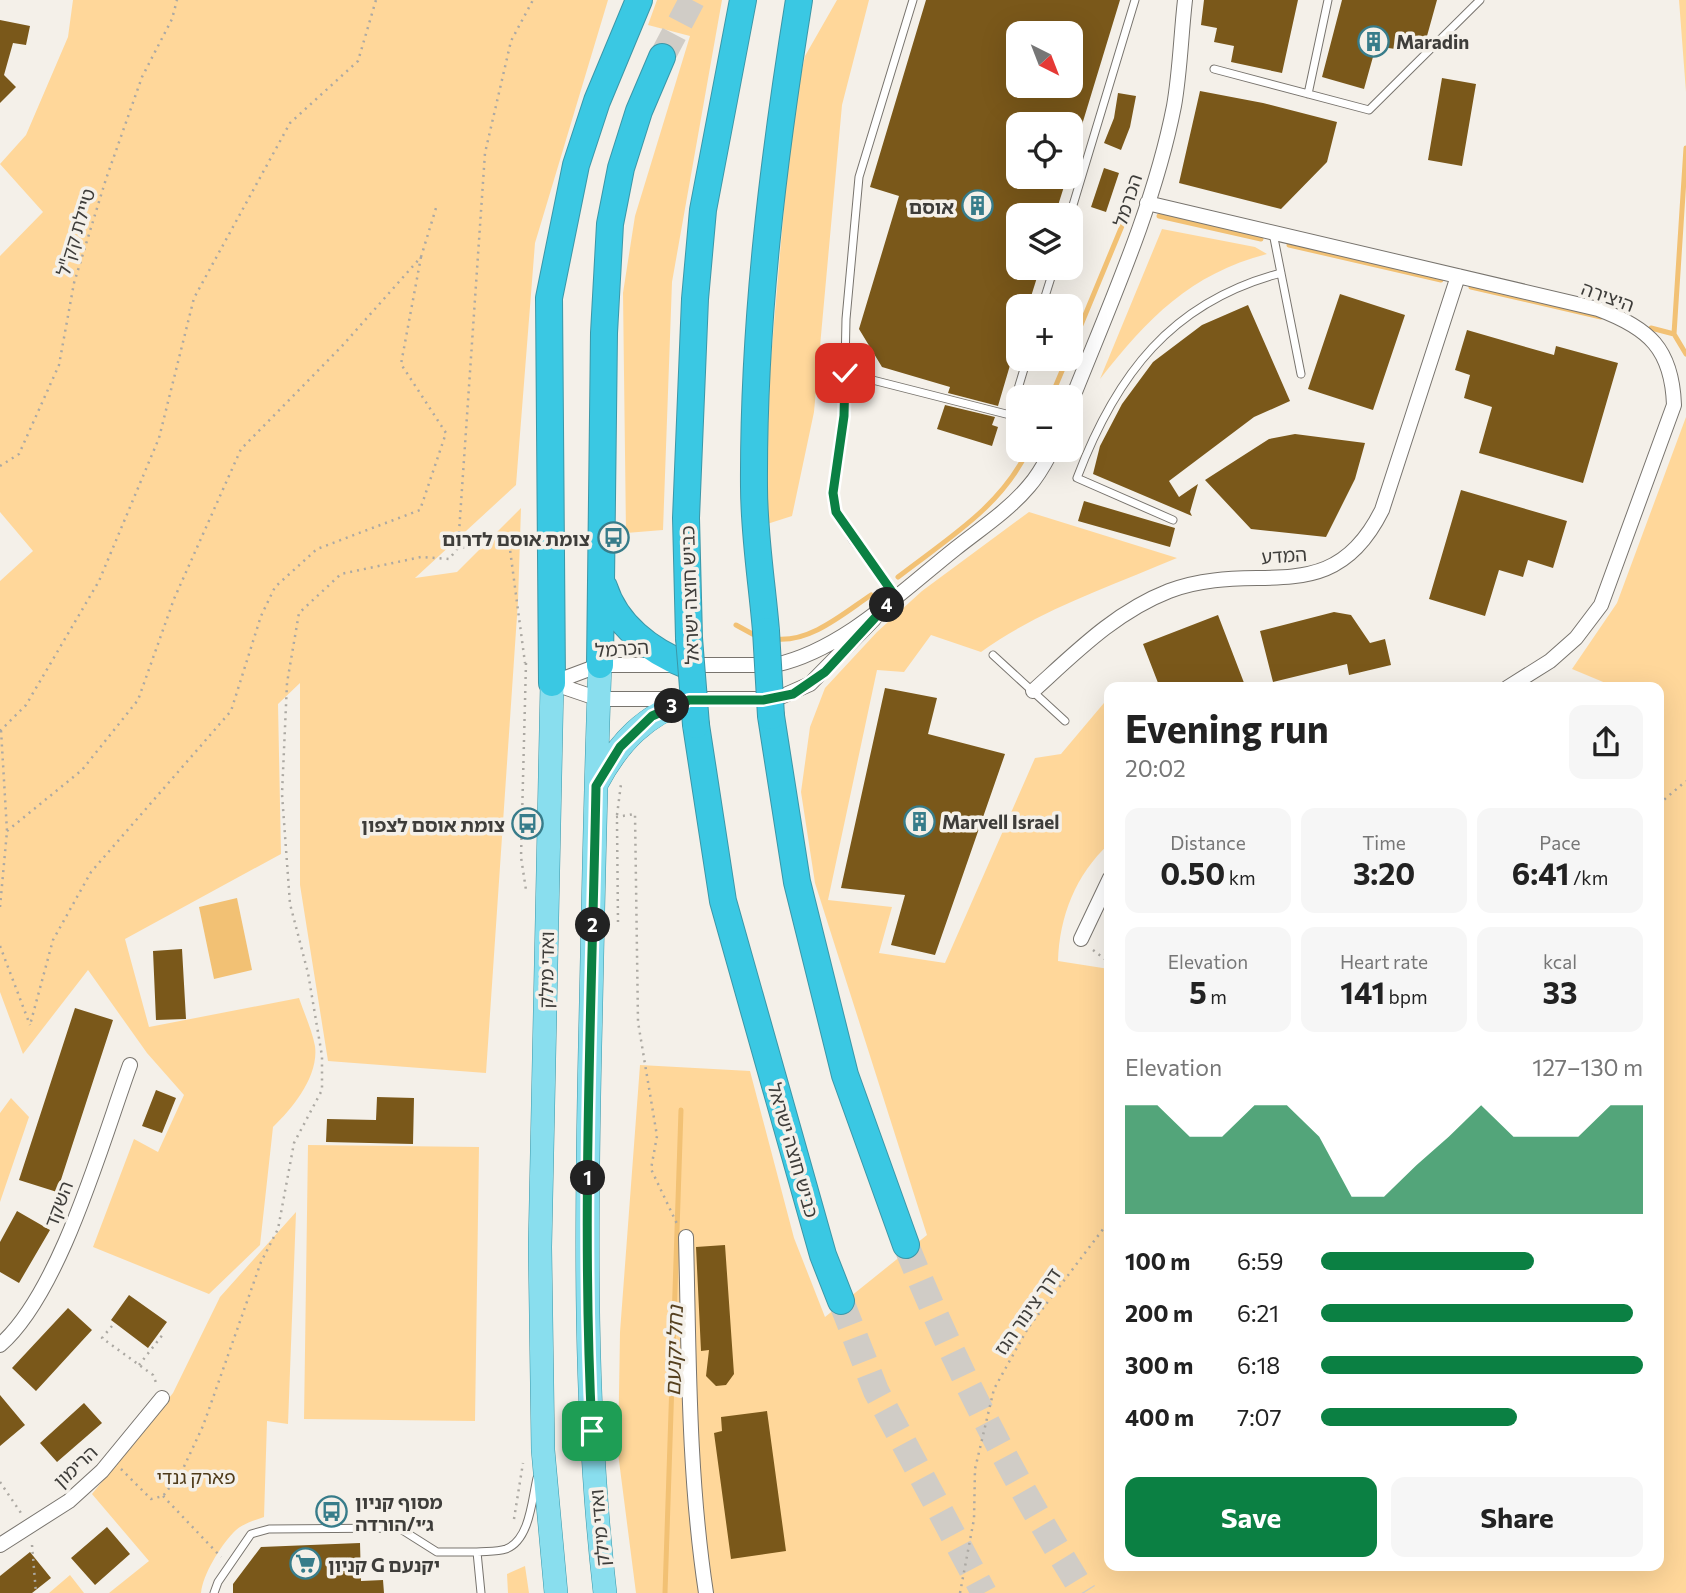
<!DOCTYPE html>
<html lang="en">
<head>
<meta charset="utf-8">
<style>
	body { margin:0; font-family:Commissioner,"Noto Sans Hebrew",sans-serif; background:#f6f6f6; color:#222; height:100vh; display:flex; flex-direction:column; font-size:26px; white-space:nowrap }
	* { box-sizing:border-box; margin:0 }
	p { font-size:23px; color:#767676 }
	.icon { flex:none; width:38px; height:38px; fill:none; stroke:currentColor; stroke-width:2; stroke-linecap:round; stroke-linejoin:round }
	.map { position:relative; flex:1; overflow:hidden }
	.details { position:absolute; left:1104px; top:682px; width:560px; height:889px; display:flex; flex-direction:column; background:#fff; border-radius:14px; box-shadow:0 7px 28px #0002 }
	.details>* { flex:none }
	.needle { width:46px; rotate:138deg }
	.controls { position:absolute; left:1006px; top:21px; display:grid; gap:14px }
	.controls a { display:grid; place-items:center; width:77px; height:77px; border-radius:14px; background:#fff; box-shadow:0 7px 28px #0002; font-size:35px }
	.pin { position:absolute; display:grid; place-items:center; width:60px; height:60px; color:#fff; margin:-30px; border-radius:14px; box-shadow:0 4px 10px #0006 }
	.km { position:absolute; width:35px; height:35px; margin:-18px; border-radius:50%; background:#222; color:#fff; font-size:19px; line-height:35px; text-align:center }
	.round { display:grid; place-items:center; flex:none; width:74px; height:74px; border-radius:14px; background:#f6f6f6 }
	.headline { display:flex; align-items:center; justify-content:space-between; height:119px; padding:0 21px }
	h1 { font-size:38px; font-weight:700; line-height:52px }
	.metrics { display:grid; grid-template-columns:repeat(3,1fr); gap:10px; height:119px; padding:7px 21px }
	.metrics div { display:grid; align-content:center; border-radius:14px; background:#f6f6f6; text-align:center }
	.metrics b { font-size:30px; font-weight:700 }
	.metrics small { font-size:19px; font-weight:400 }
	.metrics p { font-size:19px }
	.chart { height:196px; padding:14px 21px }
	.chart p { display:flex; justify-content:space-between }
	.chart svg { width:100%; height:126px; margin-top:7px; fill:#0b8043; opacity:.7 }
	.primary-button { display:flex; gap:14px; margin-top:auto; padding:14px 21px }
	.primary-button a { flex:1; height:80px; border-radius:14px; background:#0b8043; color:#fff; font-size:28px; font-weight:700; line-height:80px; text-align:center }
	.primary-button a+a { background:#f6f6f6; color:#222 }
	ul { padding:0 21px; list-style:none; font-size:23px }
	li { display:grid; grid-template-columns:112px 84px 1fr; align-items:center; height:52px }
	li i { height:18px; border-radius:9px; background:#0b8043 }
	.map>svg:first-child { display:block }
	.green { fill:#ffd79a }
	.water { fill:#f2c174 }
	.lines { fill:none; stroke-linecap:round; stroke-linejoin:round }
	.stream { stroke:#f2c174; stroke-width:5 }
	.building { fill:#7a581a; fill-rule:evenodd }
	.motorway-tunnel { stroke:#d0ccc6; stroke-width:26; stroke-dasharray:26 13; stroke-linecap:butt }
	.service-casing { stroke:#78746e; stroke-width:9 }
	.minor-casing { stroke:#78746e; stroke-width:16 }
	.primary-casing { stroke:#3b97a8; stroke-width:24 }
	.motorway-casing { stroke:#3b97a8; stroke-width:28 }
	.path { stroke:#aca9a3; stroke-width:2.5; stroke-dasharray:2 5; stroke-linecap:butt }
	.service { stroke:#fff; stroke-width:7 }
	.minor { stroke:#fff; stroke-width:14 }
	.primary { stroke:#89deee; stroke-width:23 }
	.motorway { stroke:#3ac8e3; stroke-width:26 }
	.motorway-bridge-casing { stroke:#3b97a8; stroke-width:28; stroke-linecap:butt }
	.motorway-bridge { stroke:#3ac8e3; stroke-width:26 }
	.route-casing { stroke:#fff; stroke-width:14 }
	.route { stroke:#0b8043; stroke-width:9 }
	.labels { text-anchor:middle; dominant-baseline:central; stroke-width:7; stroke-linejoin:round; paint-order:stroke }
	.poi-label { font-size:19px; font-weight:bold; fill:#3e3d3a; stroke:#f4f0e9; text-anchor:start }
	.street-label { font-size:19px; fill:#3e3d3a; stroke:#f4f0e9 }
	.park-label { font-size:19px; fill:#4f3b1a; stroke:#f4f0e9 }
	.water-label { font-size:21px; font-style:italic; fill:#55401f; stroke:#f4f0e9 }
</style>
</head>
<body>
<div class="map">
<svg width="1686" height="1593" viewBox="0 0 1686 1593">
	<rect width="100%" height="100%" fill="#f4f0e9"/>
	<!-- green -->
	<path class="green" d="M73,0H608L535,243L516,485L415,578L457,572L521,508L518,601L486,1073L328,1061L300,885V683L278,704L281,854L125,939L149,1027L299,998C304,1013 312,1030 315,1046C319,1076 293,1108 273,1127L260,1245L209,1294L93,1247L134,1139L158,1152L184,1095L147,1053L88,970L23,1054L0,992V581L33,551L0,512V256L43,212L0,164L26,135L68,37Z
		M657,0H722L672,282L663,530L626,533L623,293L635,216L690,36L648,25Z
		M837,0H869L842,105L814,412L792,516L767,524L768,393L792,115L805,56Z
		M1679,0H1686V92Z
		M1162,229L1255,247L1267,254C1190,274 1148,318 1100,379Z
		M1686,417V1593H636L618,1453L620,1332L640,1065L750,1071L794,1238L825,1317L927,1235L815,883L801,792L810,727L825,688L877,632L922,591L1029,512L1177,558C1111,586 1039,610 981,652L931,635L904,672L877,670L828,900L892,907L879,953L945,963L1035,758L1061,754L1109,697V844C1076,874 1059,917 1058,961L1109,969L1110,1566H1659V688H1607L1608,684L1572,669L1617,603Z
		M11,1098L29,1117L0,1202V1113Z
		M308,1145L479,1147L475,1421L304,1419Z
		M296,1212L288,1424L267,1421L264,1517C253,1521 241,1524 233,1533C220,1547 203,1574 201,1593H109L149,1561L92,1494L173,1393L220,1297Z
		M525,1566L529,1593H508L507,1574Z
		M70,1575L84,1593H49Z"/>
	<!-- water -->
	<path class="water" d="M237,898L252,970L214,979L199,907Z"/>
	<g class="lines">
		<!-- stream -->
		<path class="stream" d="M1159,216L1261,239
			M1289,245L1441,280
			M1471,287L1601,317
			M1651,328L1674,334L1686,354
			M1674,334L1686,148
			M1071,349L1129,209
			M1051,397L1067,359
			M898,577C947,539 1001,507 1028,450
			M736,625L758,637
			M775,639C810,643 844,613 871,595
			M665,1593L681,1110"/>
	</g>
	<!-- building -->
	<path class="building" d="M926,0H1120L1074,151H1071V124H1018V177H1067L1055,215H1018V268H1040L1028,306H1018V338L998,406L948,393L950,387L882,367L859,329L899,196L870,187ZM1018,33H1071V86H1018Z
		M1204,0H1298L1282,73L1231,62L1234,46L1214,42L1217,28L1201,25Z
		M1342,0H1437L1427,36L1395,49L1376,46L1364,89L1322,77Z
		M0,20L30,26L26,45L13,43L4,75L16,87L0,103Z
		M1442,78L1476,84L1462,166L1428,160Z
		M1200,91L1263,103L1337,122L1327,162L1281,209L1179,183Z
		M1118,93L1136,96L1130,127L1121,150L1104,143L1114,118Z
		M1104,168L1119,173L1106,212L1091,207Z
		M1340,294L1405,315L1373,410L1308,389Z
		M1248,305L1290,401L1254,417L1169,481L1179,497L1198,484L1190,512L1192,516L1093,474L1100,446L1122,404L1153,362L1202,325Z
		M1467,330L1554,355L1556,346L1618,363L1583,483L1479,453L1492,407L1464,398L1470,375L1455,370Z
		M945,405L995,417L992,425L998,427L992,446L937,429Z
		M1295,434L1365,443L1355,479L1326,537L1251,529L1205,480L1269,439Z
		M1461,490L1567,521L1553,568L1528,560L1523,577L1499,570L1485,616L1429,599Z
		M1084,501L1175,528L1170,547L1078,521Z
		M1334,612L1351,615L1370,643L1385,639L1391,665L1349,675L1347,664L1273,682L1260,631Z
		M1218,615L1246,688H1160L1143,644Z
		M885,688L937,698L928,734L1005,754L935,955L891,945L905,895L841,888Z
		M182,949L186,1019L156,1020L153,951Z
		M75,1008L113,1020L57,1192L19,1180Z
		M156,1090L176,1098L162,1133L142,1126Z
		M377,1097L414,1098L413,1144L326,1142L327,1119L376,1120Z
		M17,1211L50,1230L19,1283L0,1272V1242Z
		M725,1245L734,1374L726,1385L716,1386L706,1376L709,1350L701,1351L696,1247Z
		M129,1295L167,1322L148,1348L111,1320Z
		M68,1308L92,1330L36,1391L12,1368Z
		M0,1395L25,1425L0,1446Z
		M84,1403L102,1423L57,1462L40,1443Z
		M767,1411L786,1551L731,1559L714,1433L722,1431L721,1417Z
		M107,1527L130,1554L95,1585L71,1558Z
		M360,1543L361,1581L383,1580L384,1593H233V1584L261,1547Z
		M30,1552L51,1578L32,1593H0V1576Z"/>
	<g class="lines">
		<!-- motorway-tunnel -->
		<path class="motorway-tunnel" d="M662,57L692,0
			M906,1245C954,1365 1015,1483 1084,1593
			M841,1301L876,1391L984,1593"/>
		<defs>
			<path id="service" d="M1214,69L1369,110L1480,0
				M1308,94L1328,0
				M1070,215L1135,0
				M1273,233L1301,374
				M1042,306L1054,268
				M845,373L1010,415L1027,359
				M1173,520L1077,478C1116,375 1171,302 1281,273
				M895,596L852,539L836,512L833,493L844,416L846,319L859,177L913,0
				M993,655L1065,721
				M477,1552C486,1551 497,1552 506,1549C530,1540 532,1499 537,1478
				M214,1593L218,1582L251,1534L269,1529L399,1528L437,1552H477L481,1593"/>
			<path id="minor" d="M1147,203L1598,309C1649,328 1672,349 1674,405L1601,605L1576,638L1550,661L1507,688
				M1071,402C1109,306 1154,208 1174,106C1180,72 1181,35 1185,0
				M552,683L600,665H775C843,650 902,591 955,549C980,529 1008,511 1029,486C1039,475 1045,463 1052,450
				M552,683L599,699H776L810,684L874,619
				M1033,691C1075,653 1115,612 1169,591C1256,558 1331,613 1382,510L1458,276
				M1081,939L1110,878
				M686,1237C689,1356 688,1475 706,1593
				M0,1345C60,1293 102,1142 130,1065
				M0,1545L69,1501L102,1471L162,1398"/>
			<path id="primary" d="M600,665C595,792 593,920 590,1047C586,1229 584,1412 605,1593
				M552,683L540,1247L543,1450L556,1593
				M597,783C619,742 645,715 689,700"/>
			<path id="motorway" d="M604,587C616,625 650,651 686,665
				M766,631C762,583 754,535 754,487C753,324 773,161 799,0
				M689,638L686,518L695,299L703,210L743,0
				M600,665L604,333L610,224L621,168L639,111L662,57
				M552,683L549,298L576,165L597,101L639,0
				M771,716L797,882L845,1075L906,1245
				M696,725L723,901L823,1255L841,1301"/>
		</defs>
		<!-- service casing -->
		<use href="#service" class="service-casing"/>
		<!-- minor casing -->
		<use href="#minor" class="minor-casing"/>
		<!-- primary casing -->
		<use href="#primary" class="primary-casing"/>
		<!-- motorway casing -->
		<use href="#motorway" class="motorway-casing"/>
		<!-- path -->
		<path class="path" d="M421,257L436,208
			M0,466L19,454L59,365L74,283L106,179L142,77L172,19L177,0
			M458,547L485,153L511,41L533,0
			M526,663L521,857L526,890
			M0,731L26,705L99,581L159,438L194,298L290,123L358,61L376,0
			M1659,804L1686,781
			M617,815L621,784
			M616,817L635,814L638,1022L657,1136L651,1169L678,1226
			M617,822L618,923
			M7,831L82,770L138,700L174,599L241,449L343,345L421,257L401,364L446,433L420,510L317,549L275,587L261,616L231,711L91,872L53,940L30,1025
			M0,907L7,831L1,730
			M0,946L30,1025
			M1093,950L1110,963
			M112,1326L102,1338L153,1375L157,1385
			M139,1365L164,1333
			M121,1469L151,1499L163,1496L181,1473L203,1426L261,1262L278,1229L294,1143L322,1090V1056L308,973L290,904L282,794L287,683L299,613L341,574L421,557L449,559L458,548L509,542L525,663
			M0,1482L21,1513
			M163,1496L221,1557
			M514,1519L523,1463
			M32,1545L36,1593
			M960,1593L974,1519L975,1469L994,1389L1028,1328L1110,1220"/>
		<!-- service -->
		<use href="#service" class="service"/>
		<!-- minor -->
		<use href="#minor" class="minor"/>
		<!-- primary -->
		<use href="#primary" class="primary"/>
		<!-- motorway -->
		<use href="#motorway" class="motorway"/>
		<defs>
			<path id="motorway-bridge" d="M766,631L771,716
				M689,638L696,725"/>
		</defs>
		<!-- motorway-bridge casing -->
		<use href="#motorway-bridge" class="motorway-bridge-casing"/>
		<!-- motorway-bridge -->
		<use href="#motorway-bridge" class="motorway-bridge"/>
	</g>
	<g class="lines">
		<defs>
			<path id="route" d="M592,1431C581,1216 592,1001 596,786L620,747L652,716L689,700H763L793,694L825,672L895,596L836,512L833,493L844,416L845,373"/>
		</defs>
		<!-- route casing -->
		<use href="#route" class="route-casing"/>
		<!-- route -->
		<use href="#route" class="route"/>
	</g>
	<!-- icons -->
	<defs>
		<symbol id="building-ring" viewBox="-11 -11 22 22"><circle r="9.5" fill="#f4f0e9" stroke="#377c8a" stroke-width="1.5"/><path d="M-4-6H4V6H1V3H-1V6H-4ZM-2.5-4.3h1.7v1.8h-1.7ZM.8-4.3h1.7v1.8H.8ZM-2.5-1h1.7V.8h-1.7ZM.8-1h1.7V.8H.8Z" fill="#377c8a"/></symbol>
		<symbol id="bus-ring" viewBox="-11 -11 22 22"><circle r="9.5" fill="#f4f0e9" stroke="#377c8a" stroke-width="1.5"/><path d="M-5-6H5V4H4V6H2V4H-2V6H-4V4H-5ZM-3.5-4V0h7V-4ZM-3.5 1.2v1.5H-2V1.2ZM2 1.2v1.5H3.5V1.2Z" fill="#377c8a"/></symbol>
		<symbol id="supermarket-ring" viewBox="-11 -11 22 22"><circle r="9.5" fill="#f4f0e9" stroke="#377c8a" stroke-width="1.5"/><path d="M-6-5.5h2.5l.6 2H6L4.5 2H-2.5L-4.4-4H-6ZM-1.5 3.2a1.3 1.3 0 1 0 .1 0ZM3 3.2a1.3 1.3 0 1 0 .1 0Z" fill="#377c8a"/></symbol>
	</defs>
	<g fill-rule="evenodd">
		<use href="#building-ring" x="1356" y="24" width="35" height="35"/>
		<use href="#building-ring" x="960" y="188" width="35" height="35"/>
		<use href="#bus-ring" x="596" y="520" width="35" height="35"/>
		<use href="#building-ring" x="902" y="804" width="35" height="35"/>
		<use href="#bus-ring" x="510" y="806" width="35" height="35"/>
		<use href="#bus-ring" x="314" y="1494" width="35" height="35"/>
		<use href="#supermarket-ring" x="288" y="1546" width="35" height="35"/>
	</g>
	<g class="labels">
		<!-- poi labels -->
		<g class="poi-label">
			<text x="1396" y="41">Maradin</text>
			<text x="954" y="206" text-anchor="end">אוסם</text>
			<text x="590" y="538" text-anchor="end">צומת אוסם לדרום</text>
			<text x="942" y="821">Marvell Israel</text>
			<text x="505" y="824" text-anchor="end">צומת אוסם לצפון</text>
			<text x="355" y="1501">מסוף קניון<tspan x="355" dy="22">ג׳י/הורדה</tspan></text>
			<text x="328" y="1564">קניון G יקנעם</text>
		</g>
		<!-- street labels -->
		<g class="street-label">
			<text transform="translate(1127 200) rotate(-72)">הכרמל</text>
			<text transform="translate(75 232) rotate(-73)">טיילת קק"ל</text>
			<text transform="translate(1608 296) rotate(20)">היצירה</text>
			<text transform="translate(1284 555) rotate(-4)">המדע</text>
			<text transform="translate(689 595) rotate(-92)">כביש חוצה ישראל</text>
			<text transform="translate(622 648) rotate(-4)">הכרמל</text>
			<text transform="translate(546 970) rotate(-89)">ואדי מילק</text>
			<text transform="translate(794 1150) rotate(74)">כביש חוצה ישראל</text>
			<text transform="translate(58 1204) rotate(-69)">השקד</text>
			<text transform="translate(1027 1311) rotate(-55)">דרך צינור הגז</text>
			<text transform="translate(75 1466) rotate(-43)">הרימון</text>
			<text transform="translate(599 1528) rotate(-95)">ואדי מילק</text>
		</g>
		<!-- park labels -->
		<g class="park-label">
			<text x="196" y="1476">פארק גנדי</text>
		</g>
		<!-- water labels -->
		<g class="water-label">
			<text transform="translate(673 1351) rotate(-88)">נחל יקנעם</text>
		</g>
	</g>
</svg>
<div class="controls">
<a><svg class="needle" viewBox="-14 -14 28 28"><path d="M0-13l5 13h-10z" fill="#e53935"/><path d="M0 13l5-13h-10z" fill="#767676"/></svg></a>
<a><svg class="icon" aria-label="locate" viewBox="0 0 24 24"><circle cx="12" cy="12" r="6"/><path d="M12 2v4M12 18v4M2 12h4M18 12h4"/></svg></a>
<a><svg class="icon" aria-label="layers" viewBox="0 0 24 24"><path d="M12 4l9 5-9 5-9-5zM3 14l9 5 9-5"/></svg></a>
<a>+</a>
<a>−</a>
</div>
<div class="pin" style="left:592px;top:1431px;background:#1e9e55"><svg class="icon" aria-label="arrive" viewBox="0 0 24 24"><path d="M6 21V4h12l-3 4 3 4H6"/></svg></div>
<div class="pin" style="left:845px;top:373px;background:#d93025"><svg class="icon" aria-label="check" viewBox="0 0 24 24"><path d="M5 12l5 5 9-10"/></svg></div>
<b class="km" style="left:588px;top:1178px">1</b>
<b class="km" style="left:593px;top:925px">2</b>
<b class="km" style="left:672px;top:706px">3</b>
<b class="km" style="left:887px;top:605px">4</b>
<section class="details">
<div class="headline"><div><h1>Evening run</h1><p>20:02</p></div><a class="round"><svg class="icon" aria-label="share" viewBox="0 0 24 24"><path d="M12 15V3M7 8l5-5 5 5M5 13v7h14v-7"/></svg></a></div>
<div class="metrics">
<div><p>Distance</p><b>0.50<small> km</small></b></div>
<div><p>Time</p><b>3:20</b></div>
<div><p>Pace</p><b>6:41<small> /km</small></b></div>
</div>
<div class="metrics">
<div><p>Elevation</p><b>5<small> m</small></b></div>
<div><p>Heart rate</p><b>141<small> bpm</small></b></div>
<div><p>kcal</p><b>33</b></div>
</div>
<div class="chart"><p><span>Elevation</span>127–130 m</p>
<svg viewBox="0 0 160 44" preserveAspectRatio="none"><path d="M0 44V6L10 6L20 17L30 17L40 6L50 6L60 17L70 38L80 38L90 27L100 17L110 6L120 17L130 17L140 17L150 6L160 6V44z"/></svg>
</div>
<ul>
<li><b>100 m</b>6:59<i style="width:66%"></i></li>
<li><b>200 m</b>6:21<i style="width:97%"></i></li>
<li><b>300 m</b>6:18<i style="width:100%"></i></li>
<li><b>400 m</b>7:07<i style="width:61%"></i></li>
</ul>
<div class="primary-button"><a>Save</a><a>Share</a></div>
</section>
</div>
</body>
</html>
